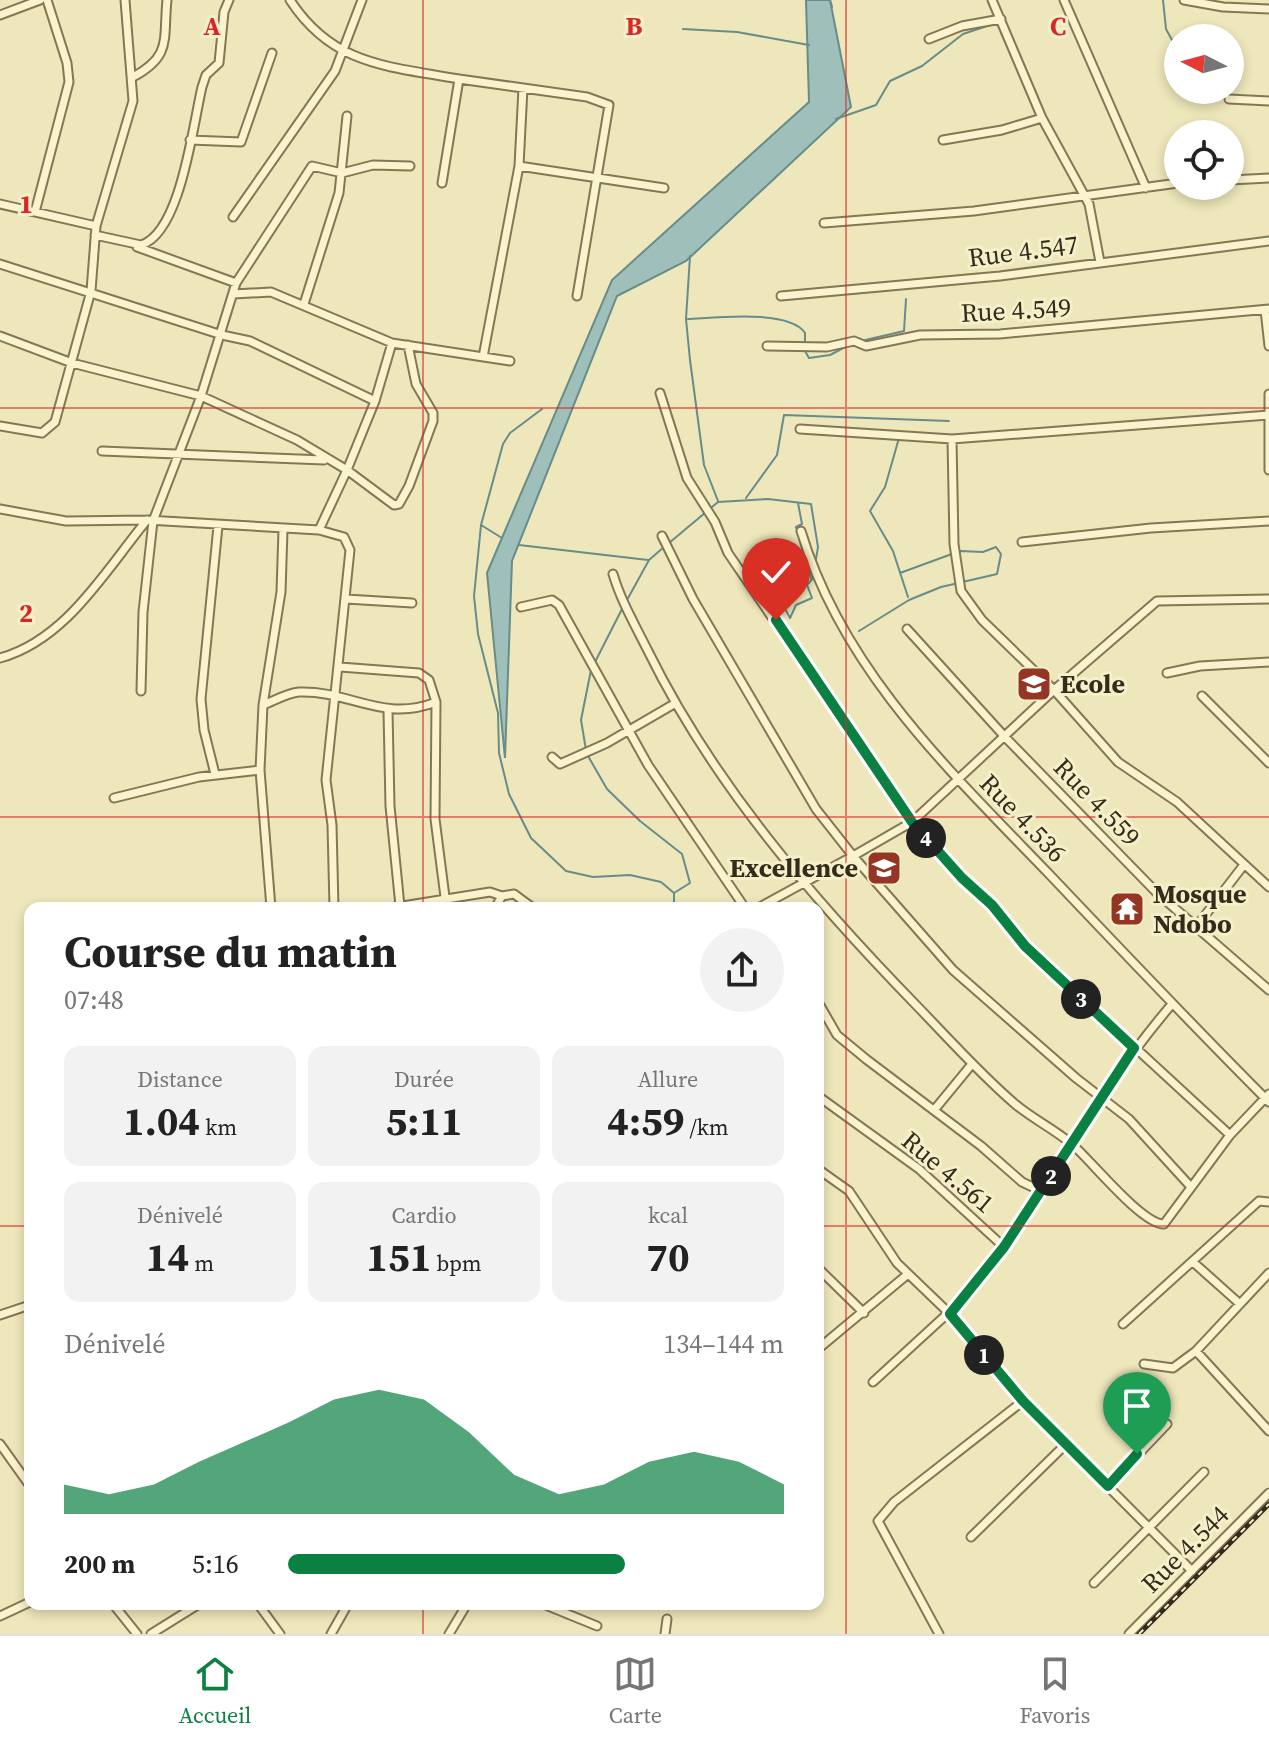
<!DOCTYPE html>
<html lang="fr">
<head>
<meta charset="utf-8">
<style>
	body { margin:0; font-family:"Source Serif 4",serif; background:#f2f2f2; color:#222; height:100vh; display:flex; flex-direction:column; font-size:30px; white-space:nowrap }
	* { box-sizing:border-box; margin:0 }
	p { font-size:26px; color:#767676 }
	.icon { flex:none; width:44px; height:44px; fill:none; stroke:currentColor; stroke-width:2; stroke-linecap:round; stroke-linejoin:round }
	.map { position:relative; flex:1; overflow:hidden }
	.side { position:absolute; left:24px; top:902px; width:800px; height:708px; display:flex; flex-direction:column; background:#fff; border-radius:16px; box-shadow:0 4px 12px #0003 }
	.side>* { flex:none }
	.needle { width:52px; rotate:276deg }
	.buttons { position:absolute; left:1164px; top:24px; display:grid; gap:16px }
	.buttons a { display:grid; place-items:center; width:80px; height:80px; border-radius:50%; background:#fff; box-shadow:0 4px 12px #0003; font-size:40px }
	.pin { position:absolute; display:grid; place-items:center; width:68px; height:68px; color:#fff; margin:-82px -34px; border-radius:50% 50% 50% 0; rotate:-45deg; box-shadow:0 0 8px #0007 }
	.pin .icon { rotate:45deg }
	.km { position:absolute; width:40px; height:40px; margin:-20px; border-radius:50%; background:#222; color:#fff; font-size:22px; line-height:40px; text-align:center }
	.round { display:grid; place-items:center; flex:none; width:84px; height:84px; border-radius:42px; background:#f2f2f2 }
	.summary { display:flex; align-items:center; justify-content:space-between; height:136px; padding:0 40px }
	h1 { font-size:44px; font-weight:700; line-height:60px }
	.stats { display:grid; grid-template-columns:repeat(3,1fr); gap:12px; height:136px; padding:8px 40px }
	.stats div { display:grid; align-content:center; border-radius:16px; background:#f2f2f2; text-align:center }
	.stats b { font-size:40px; font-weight:700 }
	.stats small { font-size:22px; font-weight:400 }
	.stats p { font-size:22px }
	.chart { height:224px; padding:16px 40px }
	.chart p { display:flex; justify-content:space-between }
	.chart svg { width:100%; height:144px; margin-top:8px; fill:#0b8043; opacity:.7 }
	ul { padding:0 40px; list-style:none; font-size:26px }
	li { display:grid; grid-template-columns:128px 96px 1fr; align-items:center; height:60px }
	li i { height:20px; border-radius:10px; background:#0b8043 }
	.tab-bar { display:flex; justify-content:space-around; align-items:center; height:112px; border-top:2px solid #e0e0e0; background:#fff; font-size:22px; color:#767676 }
	.tab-bar a { display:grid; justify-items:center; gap:4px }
	.tab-bar .current { color:#0b8043 }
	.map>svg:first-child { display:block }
	.water { fill:#9fbfba; stroke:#678c89; stroke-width:2 }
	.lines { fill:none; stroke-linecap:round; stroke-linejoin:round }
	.stream { stroke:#678c89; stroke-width:2 }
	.street-casing { stroke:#857655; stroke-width:11 }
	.street { stroke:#f9f3ce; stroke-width:7 }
	.rail-casing { stroke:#342b1a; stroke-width:5 }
	.rail { stroke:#f6f0ca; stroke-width:2; stroke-dasharray:6; stroke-linecap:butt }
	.route-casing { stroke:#fff; stroke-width:16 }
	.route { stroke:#0b8043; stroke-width:10 }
	.grid { fill:none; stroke:#d62828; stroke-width:2; stroke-opacity:0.55 }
	.labels { text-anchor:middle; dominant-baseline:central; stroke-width:6; stroke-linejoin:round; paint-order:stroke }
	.street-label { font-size:26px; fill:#342b1a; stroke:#f6f0ca }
	.poi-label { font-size:26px; font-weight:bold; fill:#342b1a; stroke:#f6f0ca; text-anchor:start }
	.grid-label { font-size:26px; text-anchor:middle; font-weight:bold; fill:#d62828; stroke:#f6f0ca; stroke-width:6; stroke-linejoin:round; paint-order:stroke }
</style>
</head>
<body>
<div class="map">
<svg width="1269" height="1634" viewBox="0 0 1269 1634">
	<rect width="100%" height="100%" fill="#eee7bb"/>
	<!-- water -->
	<path class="water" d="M806,0H830L851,107L686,261L617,296L512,561L505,758L487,573L612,280L809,102Z"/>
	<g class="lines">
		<!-- stream -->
		<path class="stream" d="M830,0L832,7
			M1163,0L1166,29L1178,51
			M683,29L737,32L809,45
			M836,119L876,105L890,81L922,66L963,34L996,23
			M690,256L686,319L690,360L704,465L718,501
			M688,319C714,318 790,309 805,333V344
			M861,341L904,331L906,299
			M805,351L809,358L830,355L847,346
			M542,409L510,433L503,444L481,525L474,596L478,634L498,713L499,753L509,794L531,838L566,871L593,877L630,875L661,882L674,893V908
			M899,438L885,487L870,511L893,551L908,597
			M746,498L777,455L784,415L949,421
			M798,503L802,524L796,527L811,578
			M481,525L502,538
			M669,543L718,502L768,499L811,504L818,547L816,559
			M519,545L648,560
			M753,559L762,581L775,590L790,618L796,605L812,598L807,585L814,577
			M627,600L649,560L664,547
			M859,631L909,600L941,587L997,574L1001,554L996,547L983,552L960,551L900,573
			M594,664L622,609
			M586,750L581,720L591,670
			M588,756L607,789L640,821L682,854L690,883L674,893"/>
		<defs>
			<path id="street" d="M290,0C333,66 388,66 459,79L442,183
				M992,0L1042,118L1089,204L1100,262
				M1064,0L1146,188
				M1184,0L1223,7L1269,9
				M0,15L40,0
				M929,39L962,26L1001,19
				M133,77C172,56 163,40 167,0
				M459,79L587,97L609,105L577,296
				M1229,99L1269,101
				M190,140L241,142L272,53
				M943,140L1002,130L1042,118
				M519,166L664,188
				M1230,180L1269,178
				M0,204L96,226
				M35,212L69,82L67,63L47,0
				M233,217L335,71L362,0
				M824,223L974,211L1178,183
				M95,235L141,245C181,233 193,124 202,87L206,75L219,63L224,12L229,0
				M137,247L236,283
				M0,264L222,335L250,341L375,401
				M233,294L271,292L392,343L510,361
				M781,296L1000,276L1269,241
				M304,304L339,193L347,116
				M1265,310L1269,346
				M0,336L72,363L201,396L297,440L347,470L319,530
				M392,343L375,401L347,470L394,505L399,504L409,486L433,421V413L416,384L408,345
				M767,346L827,347L854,341L866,346L920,335L1000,334L1269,309
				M483,357L519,166L523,88
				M660,393L687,478L715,522L728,553L912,822L962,878L992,905L1025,946L1230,1135
				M1269,394V470
				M0,426L42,433L55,422L91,291L96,226L133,101L125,0
				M800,429L952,439L1269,415
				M102,451L324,460
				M0,509L66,521L147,520L319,530L344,537L350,550L326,780L332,825L334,908
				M801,531C843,671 951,772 1050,875C1122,951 1195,1028 1269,1102
				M662,536L693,599L816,809L853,856L912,822L1054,690L982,620L961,591L954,544L952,439
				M1022,542L1151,528L1269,521
				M613,574C621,601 635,625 648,651C714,785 813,899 917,1006C949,1039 980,1074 1015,1104C1034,1120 1056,1130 1074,1146C1093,1163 1142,1224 1164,1224L1230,1135L1269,1094
				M346,599L412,603
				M1269,599L1157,601L1054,690L1118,762L1177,802L1269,887
				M521,607L552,600L559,605L648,765L745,908
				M907,629L1005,737L1156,892L1269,990
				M0,658C66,640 105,571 147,520
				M340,667L419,673L429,680L436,702L435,819L445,897
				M1167,673L1200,666L1269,662
				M141,691L143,612L153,521L201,396L236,283L312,166L342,173L373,165L410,166
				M1202,696L1269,763
				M263,705C274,701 287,693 299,692C349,690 383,723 436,702
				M388,711L390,806L400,906
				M552,757L560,764L607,743L674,704
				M215,774L204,730L201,699L218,526
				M114,798L199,777L260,770
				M502,896L514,894L533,908
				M271,908L260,770L263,705L281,592L283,530
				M390,908L490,892L502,896L495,908
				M758,908L853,856L953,970L1076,1078L1129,1119L1191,1187
				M1196,927L1243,866
				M818,1002L837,1035L866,1059L981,1146L1022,1182L1041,1191
				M818,1096L919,1169L1004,1247C1058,1165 1108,1079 1172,1004
				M935,1109L972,1064
				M818,1169L849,1191L897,1263L950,1314L1023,1401L1192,1571
				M1193,1262L1240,1304
				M818,1268L864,1313
				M0,1315L30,1305
				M1123,1324L1259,1201L1269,1202
				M818,1349L908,1274
				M1196,1351L1269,1431
				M1144,1364L1173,1368L1196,1351L1269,1273
				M873,1382L970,1293L1004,1247
				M0,1444L30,1486
				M1108,1486L1167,1424
				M971,1537L1064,1446
				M1094,1583L1204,1472
				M113,1604L137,1634
				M258,1604L280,1634
				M543,1604L597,1626
				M0,1616L30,1602
				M151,1634L199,1604
				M331,1634L348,1604
				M449,1634L467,1604
				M665,1634L667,1619
				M939,1634L878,1521L894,1502L1023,1401
				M1129,1634L1269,1493"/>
		</defs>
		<!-- street casing -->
		<use href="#street" class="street-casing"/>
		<!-- street -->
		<use href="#street" class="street"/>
		<defs>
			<path id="rail" d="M1139,1634L1269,1504"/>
		</defs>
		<!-- rail casing -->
		<use href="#rail" class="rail-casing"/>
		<!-- rail -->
		<use href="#rail" class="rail"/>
	</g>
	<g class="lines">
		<defs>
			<path id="route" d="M776,620L912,822L962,878L992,905L1025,946L1134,1048L1004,1247L950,1314L1023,1401L1108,1486L1137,1454"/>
		</defs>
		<!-- route casing -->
		<use href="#route" class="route-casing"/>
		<!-- route -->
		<use href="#route" class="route"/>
	</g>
	<!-- grid -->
	<path class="grid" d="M423,0V908M846,0V1634M0,408H1269M0,817H1269M0,1226H30M818,1226H1269M423,1604V1634"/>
	<!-- icons -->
	<defs>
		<symbol id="school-square" viewBox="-11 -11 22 22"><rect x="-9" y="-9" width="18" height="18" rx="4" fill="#953524" stroke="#f6f0ca"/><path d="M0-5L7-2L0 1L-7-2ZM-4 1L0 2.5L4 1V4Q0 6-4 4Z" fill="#fff"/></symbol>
		<symbol id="temple-square" viewBox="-11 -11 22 22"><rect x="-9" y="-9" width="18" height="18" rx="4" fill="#953524" stroke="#f6f0ca"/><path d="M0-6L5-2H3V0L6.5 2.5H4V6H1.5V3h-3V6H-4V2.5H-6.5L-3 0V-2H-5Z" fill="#fff"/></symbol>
	</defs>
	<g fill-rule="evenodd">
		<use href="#school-square" x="1014" y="664" width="40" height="40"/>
		<use href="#school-square" x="864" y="848" width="40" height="40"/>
		<use href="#temple-square" x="1107" y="889" width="40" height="40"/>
	</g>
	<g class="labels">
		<!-- street labels -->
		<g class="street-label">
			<text transform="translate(1023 251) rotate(-7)">Rue 4.547</text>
			<text transform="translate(1016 310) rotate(-3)">Rue 4.549</text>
			<text transform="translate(1097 802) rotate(46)">Rue 4.559</text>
			<text transform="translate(1023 818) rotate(46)">Rue 4.536</text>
			<text transform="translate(948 1172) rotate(40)">Rue 4.561</text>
			<text transform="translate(1185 1549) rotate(-45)">Rue 4.544</text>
		</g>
		<!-- poi labels -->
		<g class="poi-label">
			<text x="1060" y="684">Ecole</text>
			<text x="858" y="868" text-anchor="end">Excellence</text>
			<text x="1153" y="894">Mosque<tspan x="1153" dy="30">Ndobo</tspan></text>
		</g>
	</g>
	<g class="grid-label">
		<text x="212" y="35">A</text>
		<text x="634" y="35">B</text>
		<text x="1058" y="35">C</text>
		<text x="26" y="213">1</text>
		<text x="26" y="622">2</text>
	</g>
</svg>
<div class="buttons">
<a><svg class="needle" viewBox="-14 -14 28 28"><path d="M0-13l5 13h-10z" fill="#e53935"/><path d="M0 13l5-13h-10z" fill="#767676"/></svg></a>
<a><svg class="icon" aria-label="locate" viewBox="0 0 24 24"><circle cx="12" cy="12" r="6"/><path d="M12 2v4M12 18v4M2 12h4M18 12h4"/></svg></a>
</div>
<div class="pin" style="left:1137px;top:1454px;background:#1e9e55"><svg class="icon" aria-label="arrive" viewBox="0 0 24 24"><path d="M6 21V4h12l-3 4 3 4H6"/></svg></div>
<div class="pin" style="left:776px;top:620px;background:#d93025"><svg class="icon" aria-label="check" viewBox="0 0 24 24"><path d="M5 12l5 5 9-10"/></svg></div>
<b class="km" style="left:984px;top:1355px">1</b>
<b class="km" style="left:1051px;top:1176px">2</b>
<b class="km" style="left:1081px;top:999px">3</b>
<b class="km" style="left:926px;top:838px">4</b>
<section class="side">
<div class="summary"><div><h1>Course du matin</h1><p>07:48</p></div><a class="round"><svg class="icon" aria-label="share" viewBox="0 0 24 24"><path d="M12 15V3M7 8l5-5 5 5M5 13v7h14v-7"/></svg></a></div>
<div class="stats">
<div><p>Distance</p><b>1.04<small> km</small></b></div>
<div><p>Durée</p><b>5:11</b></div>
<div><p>Allure</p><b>4:59<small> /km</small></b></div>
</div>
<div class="stats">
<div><p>Dénivelé</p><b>14<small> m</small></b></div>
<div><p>Cardio</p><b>151<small> bpm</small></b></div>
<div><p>kcal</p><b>70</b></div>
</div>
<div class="chart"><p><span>Dénivelé</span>134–144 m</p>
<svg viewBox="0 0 160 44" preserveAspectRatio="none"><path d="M0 44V35L10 38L20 35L30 28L40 22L50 16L60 9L70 6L80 9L90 19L100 32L110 38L120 35L130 28L140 25L150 28L160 35V44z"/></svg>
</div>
<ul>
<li><b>200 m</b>5:16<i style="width:68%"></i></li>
</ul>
</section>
</div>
<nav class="tab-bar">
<a class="current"><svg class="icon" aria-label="home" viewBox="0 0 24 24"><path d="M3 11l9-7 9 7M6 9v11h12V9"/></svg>Accueil</a>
<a><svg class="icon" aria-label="map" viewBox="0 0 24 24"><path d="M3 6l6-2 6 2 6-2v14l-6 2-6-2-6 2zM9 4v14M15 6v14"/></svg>Carte</a>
<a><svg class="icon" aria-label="saved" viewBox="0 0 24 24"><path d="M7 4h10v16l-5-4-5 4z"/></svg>Favoris</a>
</nav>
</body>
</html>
